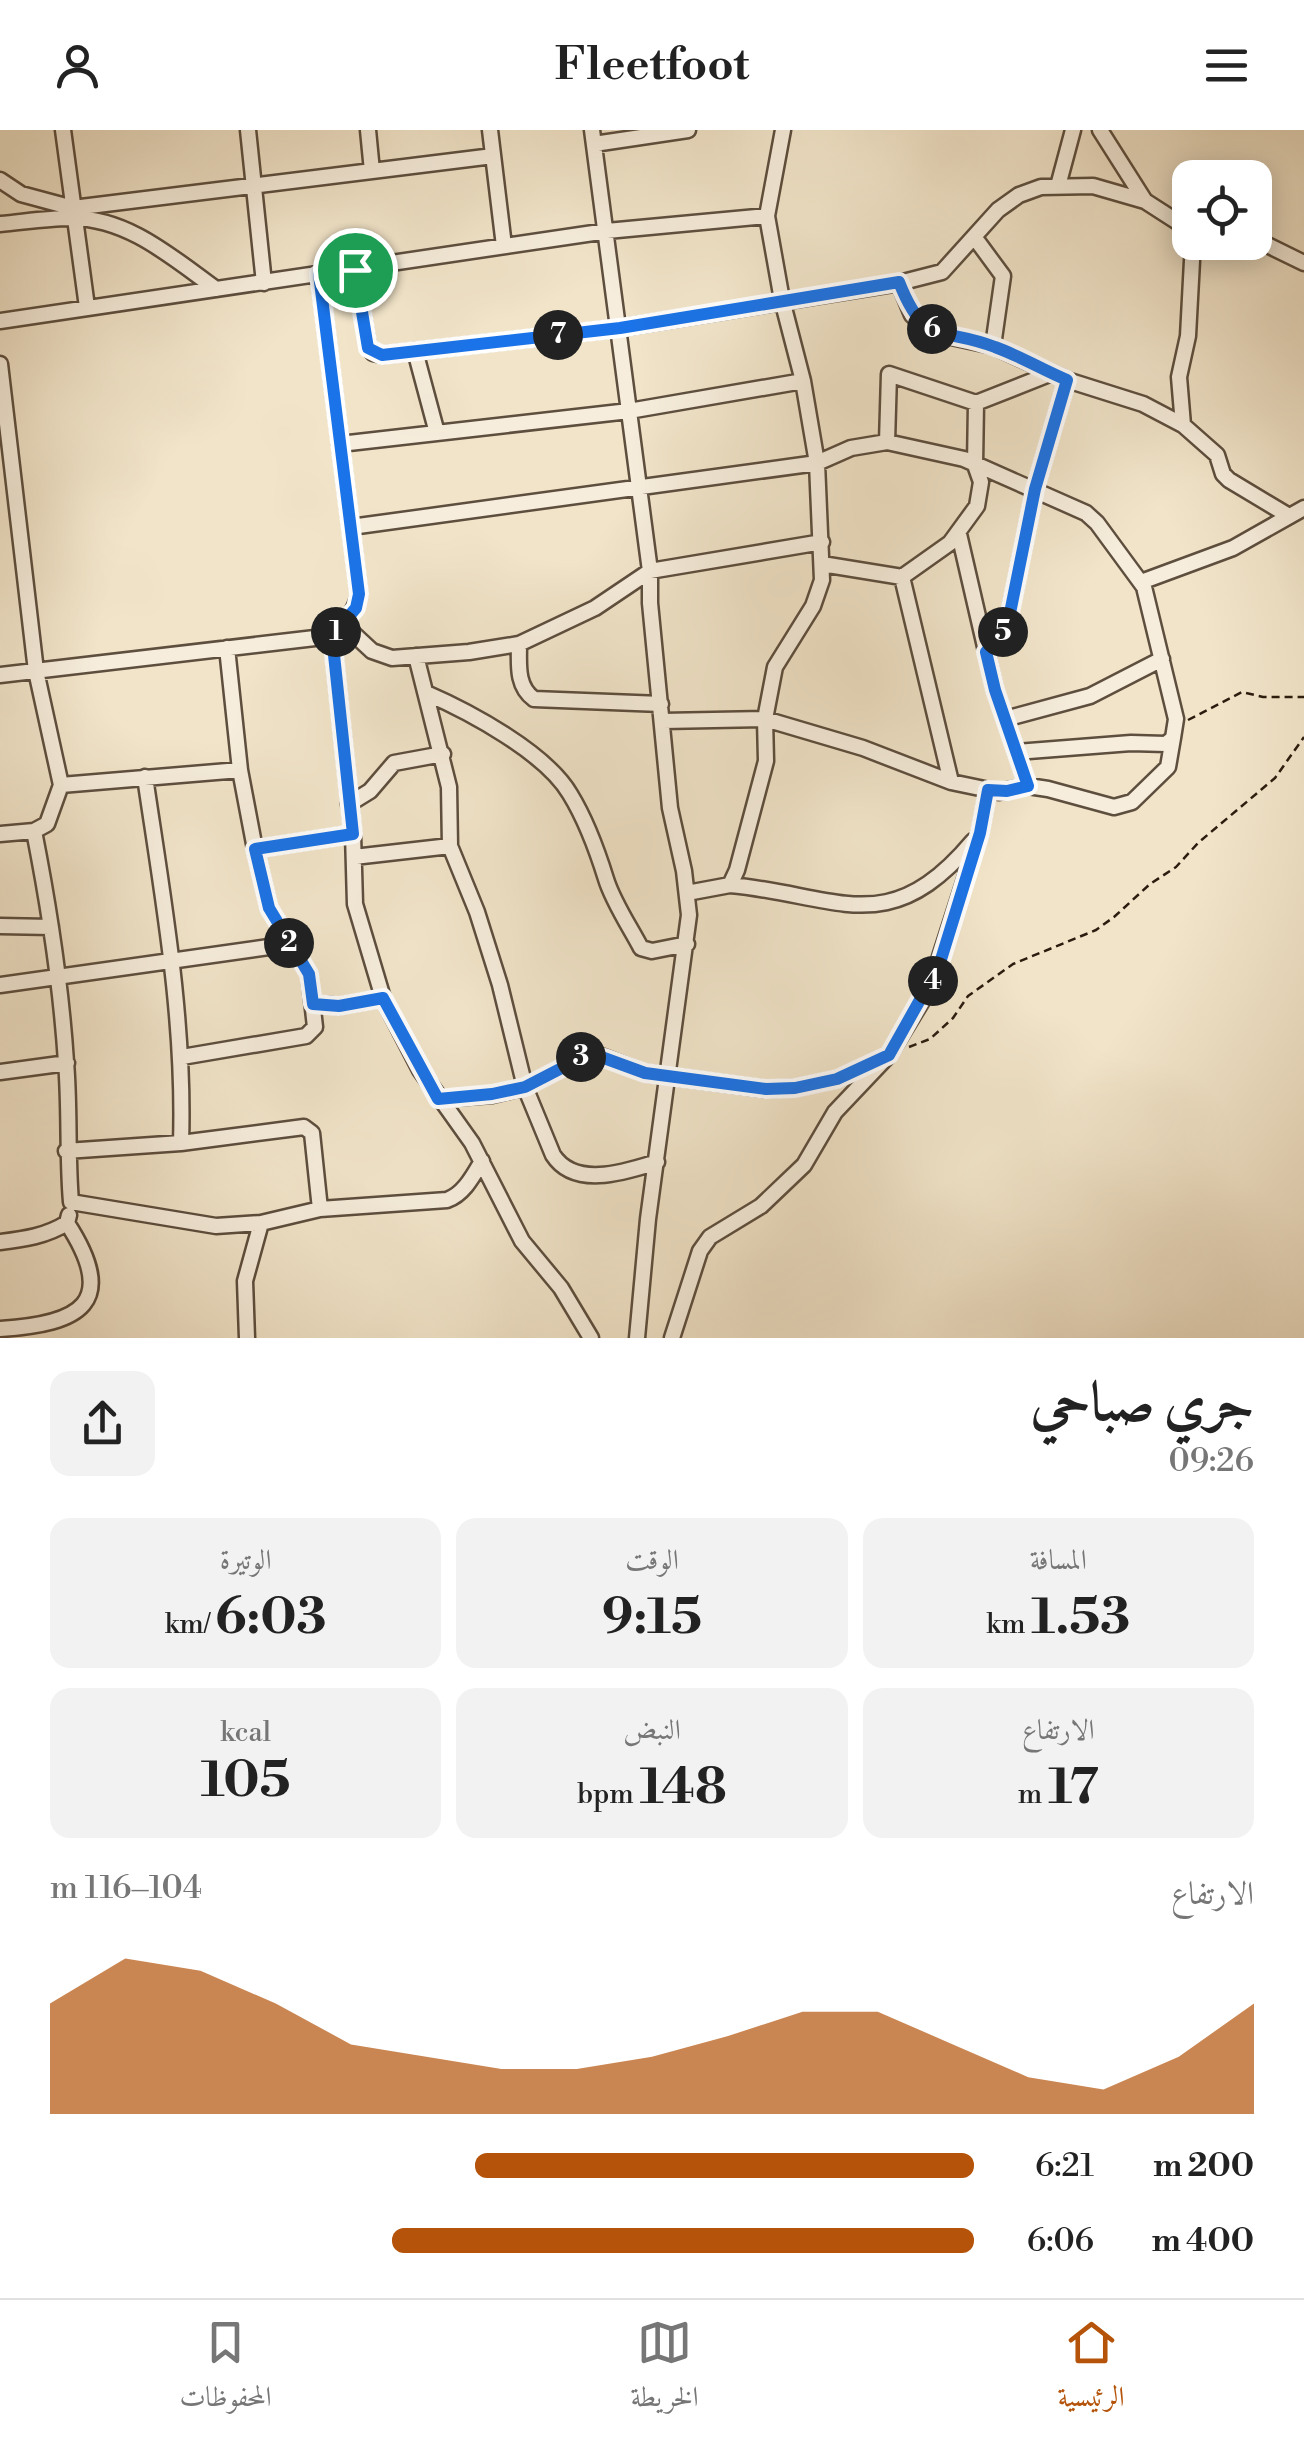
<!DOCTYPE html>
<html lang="ar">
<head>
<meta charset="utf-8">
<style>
	body { margin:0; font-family:"Libre Bodoni",Amiri,serif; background:#f2f2f2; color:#222; direction:rtl; height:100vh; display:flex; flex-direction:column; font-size:38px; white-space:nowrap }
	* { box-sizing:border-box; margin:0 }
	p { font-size:32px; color:#767676 }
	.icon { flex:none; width:55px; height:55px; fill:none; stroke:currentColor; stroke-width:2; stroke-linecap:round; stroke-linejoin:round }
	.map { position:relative; height:1208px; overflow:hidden; direction:ltr }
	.drawer { display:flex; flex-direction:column; background:#fff; flex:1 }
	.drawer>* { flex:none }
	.buttons { position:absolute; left:1172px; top:30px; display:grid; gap:20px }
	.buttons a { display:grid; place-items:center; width:100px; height:100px; border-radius:20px; background:#fff; box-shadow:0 5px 25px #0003; font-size:50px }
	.pin { position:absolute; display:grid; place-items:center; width:85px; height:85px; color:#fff; margin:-42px; border:5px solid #fff; border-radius:50%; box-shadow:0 2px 10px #0007 }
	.km { position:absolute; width:50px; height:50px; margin:-25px; border-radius:50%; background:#222; color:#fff; font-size:28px; line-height:50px; text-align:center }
	.round { display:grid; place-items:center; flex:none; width:105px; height:105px; border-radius:20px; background:#f2f2f2 }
	.head { display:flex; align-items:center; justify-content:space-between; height:170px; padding:0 50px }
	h1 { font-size:55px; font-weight:700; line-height:75px }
	.stats { display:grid; grid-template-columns:repeat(3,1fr); gap:15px; height:170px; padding:10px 50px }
	.stats div { display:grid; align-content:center; border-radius:20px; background:#f2f2f2; text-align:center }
	.stats b { font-size:50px; font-weight:700 }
	.stats small { font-size:28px; font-weight:400 }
	.stats p { font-size:28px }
	.chart { height:280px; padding:20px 50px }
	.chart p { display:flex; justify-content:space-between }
	.chart svg { width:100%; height:180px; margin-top:10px; fill:#b45309; opacity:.7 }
	ul { padding:0 50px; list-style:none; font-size:32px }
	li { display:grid; grid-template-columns:160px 120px 1fr; align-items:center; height:75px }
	li i { height:25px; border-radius:12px; background:#b45309 }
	header { display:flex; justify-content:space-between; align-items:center; height:130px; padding:0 50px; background:#fff; font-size:45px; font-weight:700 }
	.dock { display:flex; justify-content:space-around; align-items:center; height:140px; border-top:2px solid #e0e0e0; background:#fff; font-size:28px; color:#767676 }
	.dock a { display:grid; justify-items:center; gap:5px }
	.dock .active { color:#b45309 }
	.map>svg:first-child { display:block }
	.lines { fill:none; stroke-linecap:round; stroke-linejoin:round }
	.street-casing { stroke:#5d4e3e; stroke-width:19 }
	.path { stroke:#2c1c0f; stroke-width:2.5; stroke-dasharray:8 5; stroke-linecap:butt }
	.street { stroke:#f6eddc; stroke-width:14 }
	.route-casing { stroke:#fff; stroke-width:20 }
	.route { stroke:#1a73e8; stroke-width:12 }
</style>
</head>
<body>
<header><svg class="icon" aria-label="menu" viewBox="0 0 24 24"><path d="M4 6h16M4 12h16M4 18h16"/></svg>Fleetfoot<svg class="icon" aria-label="person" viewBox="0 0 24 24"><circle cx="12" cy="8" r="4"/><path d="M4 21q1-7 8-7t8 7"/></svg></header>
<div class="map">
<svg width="1304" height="1208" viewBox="0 0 1304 1208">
	<rect width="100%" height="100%" fill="#f1e4c9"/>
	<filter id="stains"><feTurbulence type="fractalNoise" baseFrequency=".002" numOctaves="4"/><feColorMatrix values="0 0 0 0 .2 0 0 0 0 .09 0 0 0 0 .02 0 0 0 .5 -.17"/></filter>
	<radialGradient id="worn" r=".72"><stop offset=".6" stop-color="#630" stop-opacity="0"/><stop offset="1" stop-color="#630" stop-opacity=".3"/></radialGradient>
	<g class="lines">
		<defs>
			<path id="street" d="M63,0L87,177
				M248,0L264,153
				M368,0L372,41
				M490,0L504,116
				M592,0L650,441V473L670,678L684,741L689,785L648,1089L637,1208
				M1100,0L1145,71
				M594,14L688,0
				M0,50L21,64L73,78L493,26
				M1058,56L1073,0
				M0,94C23,92 47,88 70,88C127,87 173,128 216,159
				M975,108L1003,146L993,216
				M1255,109L1304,133
				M355,140L368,217L373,223L382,225L620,198L899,153L942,142L998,80L1019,65L1041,57L1093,56L1145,71L1190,100
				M899,153L912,185L942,205L993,216L1067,250L1143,274L1183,295L1217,325L1223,344L1229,350L1289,386
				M0,191L607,101L767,86
				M415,221L437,303
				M0,234L36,541L61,655L240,640
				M1183,295L1179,247L1188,206L1193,112
				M887,312L889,244L976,273L1052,243
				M340,314L629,281L803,251
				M351,397L817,333L851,318L887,312L964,329L1086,383L1097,393L1144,457L1176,589L1173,608L1166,614L1131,613L1016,622
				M959,404L995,560L1028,656
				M822,434L902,447L950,413L977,376L981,352L975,335L976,273
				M902,447L951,652
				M1141,452L1233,418L1304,378
				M344,495L372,521L392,528L469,522L519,514L595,478L650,441L822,412
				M332,506L353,704L355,774L383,868L420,940L472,1013L522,1111L561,1158L591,1208
				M519,514C519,534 516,556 534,569L661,574
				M986,522L1004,501L1009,488L1035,359L1067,250
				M416,526L449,657L450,716L477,782L500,855L525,957L553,1025C575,1059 625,1042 657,1032
				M0,545L332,506C345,493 355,482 359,464L319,144
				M426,563C470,582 546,623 570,664C586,690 597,720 606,749C613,772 630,797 641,818L652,821L687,814
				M1005,589L1090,566L1162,529
				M663,591L765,589L863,618L951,652L999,662L1028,656L1048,659L1114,677L1132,672L1168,637L1173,608
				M145,647C163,769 185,889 181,1013
				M349,674L370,661L394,633L443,624
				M34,701C49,777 61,855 66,932C70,979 67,1025 71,1072L216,1096L261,1093L320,1079L447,1070C464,1064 473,1046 482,1031
				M0,704L34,701L47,694L61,655
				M255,719L353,704
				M354,727L450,716
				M730,755C839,765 888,812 973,711
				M687,763L730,755L737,740L766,631L765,589L775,537L813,476L822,450L817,333L803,251L782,170L767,86L783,0
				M0,796L51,797
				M0,855L290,814
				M313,873L339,876L383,868
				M182,927L306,906L315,897L309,844L269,778L255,719L240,640L227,518
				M0,942L67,933
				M439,969L492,965L525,957L585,926L604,927L645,943L765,959L795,958L837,949L880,930
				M66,1021L181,1013L304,997L312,1003L320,1079
				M0,1112C25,1109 46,1106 67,1093L69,1085
				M0,1199C81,1194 119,1173 67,1093
				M247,1208L245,1151L261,1093
				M672,1208L700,1121L710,1107L761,1076L804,1035L835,982L889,925L930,858L980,703L988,660"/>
		</defs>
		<!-- street casing -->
		<use href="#street" class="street-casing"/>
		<!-- path -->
		<path class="path" d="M1188,590L1242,562L1263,567H1304
			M909,917L930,909L953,888L968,866L1013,834L1096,800L1114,787L1150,754L1176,737L1198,713L1275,648L1304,607"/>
		<!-- street -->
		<use href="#street" class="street"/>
	</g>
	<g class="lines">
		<defs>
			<path id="route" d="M355,140L368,218L382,225L620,198L899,152C925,218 941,196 995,217C1020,226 1043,240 1067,250L1035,359L1009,488L1004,501L986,522L995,560L1028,656L1007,661L988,660L980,703L939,836L889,925L837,949L795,958L766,959L645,943L604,928L585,926L525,957L492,964L438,969L383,868L339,876L313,874L309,844L269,778L255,719L353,704L332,506L356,478L359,464L319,144Z"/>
		</defs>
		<!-- route casing -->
		<use href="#route" class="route-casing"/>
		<!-- route -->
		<use href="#route" class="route"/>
	</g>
	<rect width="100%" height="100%" filter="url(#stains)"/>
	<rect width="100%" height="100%" fill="url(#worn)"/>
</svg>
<div class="buttons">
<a><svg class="icon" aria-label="locate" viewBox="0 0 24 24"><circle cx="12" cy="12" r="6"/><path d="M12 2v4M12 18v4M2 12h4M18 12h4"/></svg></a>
</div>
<div class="pin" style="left:355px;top:140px;background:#1e9e55"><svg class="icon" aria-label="arrive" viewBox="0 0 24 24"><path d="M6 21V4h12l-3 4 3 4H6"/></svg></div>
<b class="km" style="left:336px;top:502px">1</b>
<b class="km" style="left:289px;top:813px">2</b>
<b class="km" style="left:581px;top:927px">3</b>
<b class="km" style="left:933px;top:851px">4</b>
<b class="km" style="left:1003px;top:502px">5</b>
<b class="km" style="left:932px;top:199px">6</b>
<b class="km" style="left:558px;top:205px">7</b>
</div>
<section class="drawer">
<div class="head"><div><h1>جري صباحي</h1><p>09:26</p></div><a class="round"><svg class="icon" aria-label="share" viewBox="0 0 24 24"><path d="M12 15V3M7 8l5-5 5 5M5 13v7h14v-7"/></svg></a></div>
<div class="stats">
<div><p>المسافة</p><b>1.53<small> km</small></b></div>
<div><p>الوقت</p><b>9:15</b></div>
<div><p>الوتيرة</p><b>6:03<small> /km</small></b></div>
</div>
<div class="stats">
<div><p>الارتفاع</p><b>17<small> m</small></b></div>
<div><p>النبض</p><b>148<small> bpm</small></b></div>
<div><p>kcal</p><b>105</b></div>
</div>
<div class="chart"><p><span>الارتفاع</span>104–116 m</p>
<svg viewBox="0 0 160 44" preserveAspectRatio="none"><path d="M0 44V17L10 6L20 9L30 17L40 27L50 30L60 33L70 33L80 30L90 25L100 19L110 19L120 27L130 35L140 38L150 30L160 17V44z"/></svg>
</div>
<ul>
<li><b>200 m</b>6:21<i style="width:54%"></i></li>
<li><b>400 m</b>6:06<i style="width:63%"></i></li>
</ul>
</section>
<nav class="dock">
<a class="active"><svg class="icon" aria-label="home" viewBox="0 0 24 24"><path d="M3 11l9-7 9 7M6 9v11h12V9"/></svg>الرئيسية</a>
<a><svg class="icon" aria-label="map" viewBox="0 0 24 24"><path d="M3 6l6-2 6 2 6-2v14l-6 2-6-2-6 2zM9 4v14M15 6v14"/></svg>الخريطة</a>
<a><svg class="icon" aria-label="saved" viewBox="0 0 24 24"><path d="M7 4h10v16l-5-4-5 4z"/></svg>المحفوظات</a>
</nav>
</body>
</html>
